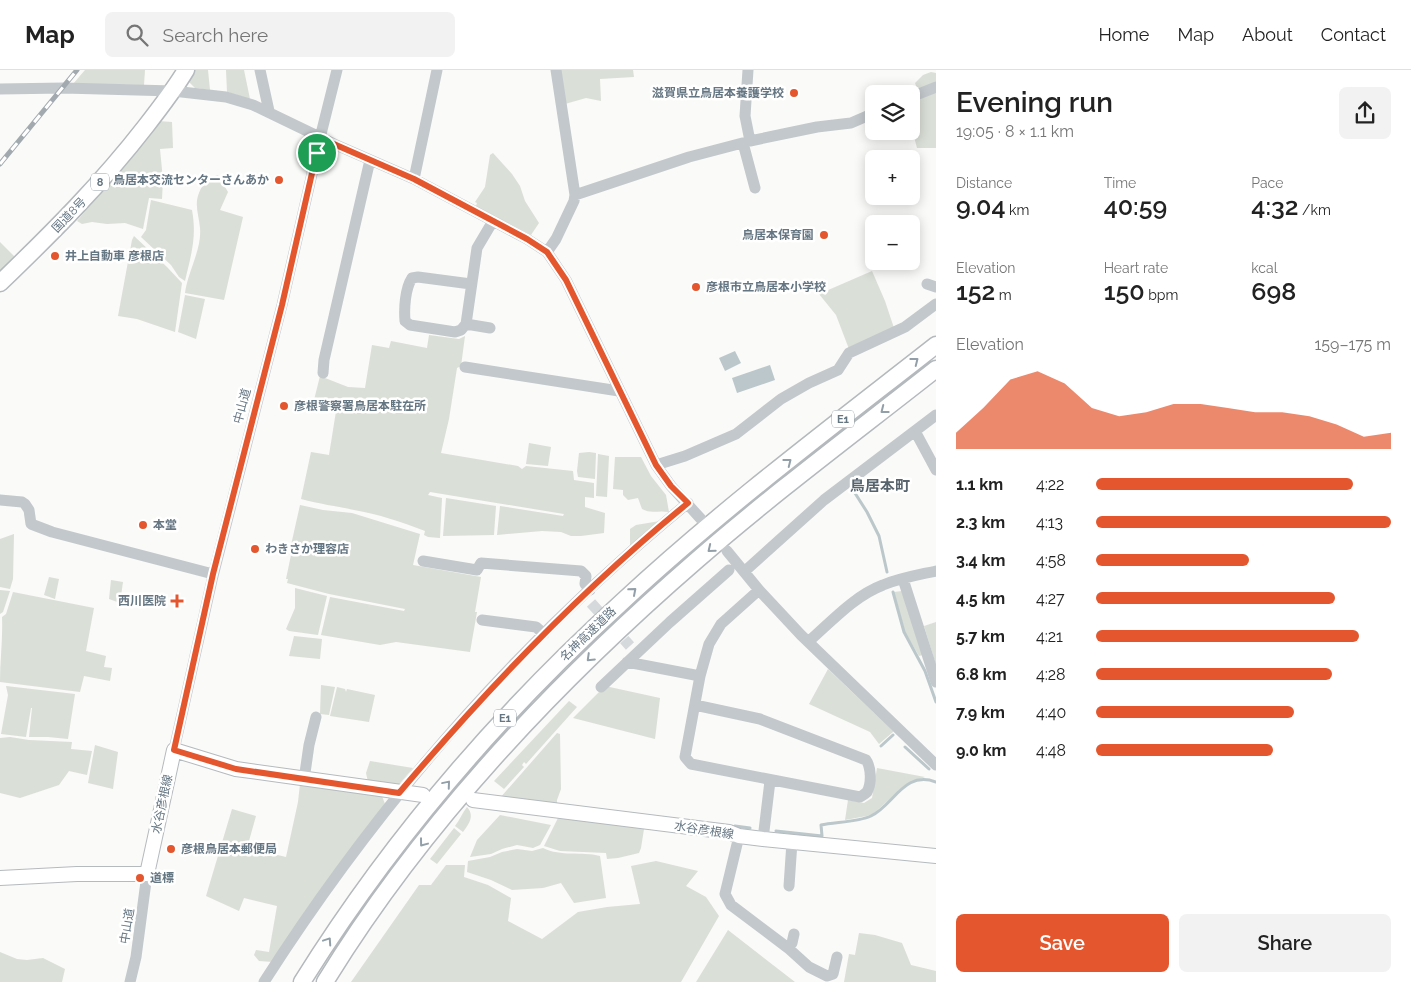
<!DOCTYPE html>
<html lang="en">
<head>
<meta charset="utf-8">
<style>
	body { margin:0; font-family:Raleway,"Noto Sans JP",sans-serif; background:#f2f2f2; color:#222; height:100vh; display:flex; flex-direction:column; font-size:19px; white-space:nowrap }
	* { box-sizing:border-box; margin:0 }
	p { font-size:16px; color:#767676 }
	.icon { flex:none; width:28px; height:28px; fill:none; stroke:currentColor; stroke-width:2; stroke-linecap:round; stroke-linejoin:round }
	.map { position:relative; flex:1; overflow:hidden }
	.details { display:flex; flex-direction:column; background:#fff; width:475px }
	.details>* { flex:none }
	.buttons { position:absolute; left:865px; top:15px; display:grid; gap:10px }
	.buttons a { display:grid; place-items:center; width:55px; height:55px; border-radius:8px; background:#fff; box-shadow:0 2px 12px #0003; font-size:25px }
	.pin { position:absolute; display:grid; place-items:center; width:42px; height:42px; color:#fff; margin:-21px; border:2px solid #fff; border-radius:50%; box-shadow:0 1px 5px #0007 }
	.round { display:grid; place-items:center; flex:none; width:52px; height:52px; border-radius:8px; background:#f2f2f2 }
	.summary { display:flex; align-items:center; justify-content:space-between; height:85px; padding:0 20px }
	h1 { font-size:28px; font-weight:600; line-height:38px }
	.stats { display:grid; grid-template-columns:repeat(3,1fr); gap:8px; height:85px; padding:5px 20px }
	.stats div { display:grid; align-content:center }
	.stats b { font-size:25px; font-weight:600 }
	.stats small { font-size:14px; font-weight:400 }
	.stats p { font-size:14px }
	.chart { height:140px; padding:10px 20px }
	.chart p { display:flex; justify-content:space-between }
	.chart svg { width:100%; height:90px; margin-top:5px; fill:#e4572e; opacity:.7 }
	.button { display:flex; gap:10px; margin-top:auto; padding:10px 20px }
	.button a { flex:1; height:58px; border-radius:8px; background:#e4572e; color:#fff; font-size:20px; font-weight:600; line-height:58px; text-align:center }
	.button a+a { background:#f2f2f2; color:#222 }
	ul { padding:0 20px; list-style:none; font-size:16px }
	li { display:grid; grid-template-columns:80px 60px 1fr; align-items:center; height:38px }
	li i { height:12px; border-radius:6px; background:#e4572e }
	header { display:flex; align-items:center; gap:30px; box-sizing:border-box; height:70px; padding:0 25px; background:#fff; border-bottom:1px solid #e0e0e0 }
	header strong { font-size:24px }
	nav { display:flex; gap:28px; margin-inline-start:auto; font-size:18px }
	.search { width:350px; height:45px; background:#f2f2f2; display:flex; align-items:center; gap:12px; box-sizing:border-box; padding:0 18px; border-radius:8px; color:#767676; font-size:19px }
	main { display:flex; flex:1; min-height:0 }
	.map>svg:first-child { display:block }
	.green { fill:#dadfd7 }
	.water { fill:#bbc7cb }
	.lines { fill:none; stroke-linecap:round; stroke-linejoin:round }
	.stream { stroke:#bbc7cb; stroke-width:3 }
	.minor-tunnel { stroke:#d5d9db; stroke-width:11; stroke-dasharray:11 5.5; stroke-linecap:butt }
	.major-casing { stroke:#b5babe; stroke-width:16 }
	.highway-casing { stroke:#b4b9bd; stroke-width:19 }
	.minor { stroke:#c3c8cc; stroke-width:11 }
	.major { stroke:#fff; stroke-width:14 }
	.highway { stroke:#fff; stroke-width:16 }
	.rail-casing { stroke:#a2aab0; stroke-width:5 }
	.rail { stroke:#fff; stroke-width:3; stroke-dasharray:9; stroke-linecap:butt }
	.oneway { stroke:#939fa8 }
	.route-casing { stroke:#fff; stroke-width:10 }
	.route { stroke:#e4572e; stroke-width:6 }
	.poi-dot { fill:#e4572e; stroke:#fff; stroke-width:2 }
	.labels { text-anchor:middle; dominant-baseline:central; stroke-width:5; stroke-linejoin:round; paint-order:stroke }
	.shield { fill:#fff; stroke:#939fa8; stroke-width:1 }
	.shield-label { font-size:11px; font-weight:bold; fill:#657683 }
	.poi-label { font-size:12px; font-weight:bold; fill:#657683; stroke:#fff; text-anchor:start }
	.street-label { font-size:12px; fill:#657683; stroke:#fff }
	.quarter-label { font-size:15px; font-weight:bold; fill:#57646e; stroke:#fff }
</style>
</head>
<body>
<header>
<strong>Map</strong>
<div class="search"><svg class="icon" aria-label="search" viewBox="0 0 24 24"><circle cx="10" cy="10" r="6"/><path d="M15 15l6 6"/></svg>Search here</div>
<nav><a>Home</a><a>Map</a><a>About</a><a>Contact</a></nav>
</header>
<main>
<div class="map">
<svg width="936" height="912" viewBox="0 0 936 912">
	<rect width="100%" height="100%" fill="#fafaf8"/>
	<!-- green -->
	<path class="green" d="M85,0H145L144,15L73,14Z
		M195,0H208L210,20L195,18L189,12V9Z
		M226,0H244L250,29L227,22Z
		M560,0H633L634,7L600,9L601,31L586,28L565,34Z
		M931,2L936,3V13L918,21L915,13L923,5Z
		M936,19V78H917L914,67L899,69L891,61H911V30Z
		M158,51L172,52L173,78L160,79L163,110L162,129L149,128L143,159L125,153L107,154L92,152L82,154L77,151L137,80Z
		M493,83L512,104L520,116L525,131L539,153L531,165L476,136L477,133L475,132L485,117L490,85Z
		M218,105L228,122L220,140L243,147L224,230L185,223C188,201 202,179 200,158C199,145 194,135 199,123C202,114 210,107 218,105Z
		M151,130L192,140C197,167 191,185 185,211L179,207L171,195L141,167L146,160Z
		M134,166L167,197L182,213L175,262L137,249L118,246L132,170Z
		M0,172L15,187L0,202Z
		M872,201L885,231L894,258L849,279L836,245L819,224Z
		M185,225L205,229L196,269L178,262Z
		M429,265L459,269L465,266L461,296L457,298L449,349L441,383L518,396L522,399L526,396L573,401L574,410L594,413V428L585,427V437L605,443L604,463L581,466H571L561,462L542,461L497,465L500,436L563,446L564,444L430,422L428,425L442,428L440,468L428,467L424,465L425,461C402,452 378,444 354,440C336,436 319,434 301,429L311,382L329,385L337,335L314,330L320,306L348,317L365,318L372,275L389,278L391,271L427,278Z
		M529,373L551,377L548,396L526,394Z
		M589,382L596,383L595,409L578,407L577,401L579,383Z
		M598,384L609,386L607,427L596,426Z
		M615,387H641L651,406L666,425L669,442C658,440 651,444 642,439L638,428L628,430L623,425V420L613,419Z
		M446,428L496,436L494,465L443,466Z
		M300,435L323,440L352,443L420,464L413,495L481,507L475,542H477L470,582L396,572L380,575L321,565L330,527L404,541L405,539L329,524L287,513L288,509H286L291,485L289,484Z
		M660,451L630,479V459L636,455Z
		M14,464L13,509L10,519L0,517V469Z
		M49,507L59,509L55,529L44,525Z
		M111,510L123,512L120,533L109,529Z
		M295,518L327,526L318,565L289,561L286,559L295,538Z
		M0,520L10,521L3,542L0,544Z
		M902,521L923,585L919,586L905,562L894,522Z
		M13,522L94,538L86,581L106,586L104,597L112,598L110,611L84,606L80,622L0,612C0,590 3,569 2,547L6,544Z
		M936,552V595L924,556Z
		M294,566L322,569L320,589L289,586Z
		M828,599L893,661V662L879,674L870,662L809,634Z
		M321,615L335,617L329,645L320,644Z
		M6,616L75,624L68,669L48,667H29L32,638H31L26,667L1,664L8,625Z
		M605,616L660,628L655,669L573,648Z
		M337,617L345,619L346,622L347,619L375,625L369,652L330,646Z
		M569,631L577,637L526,694L524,692L522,695L524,697L504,719L494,711Z
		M557,663L560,664L561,719L557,730V736L500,728Z
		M10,667L29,670L72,672L71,679L92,681L87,705L69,701L59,715L20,728L0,723V668Z
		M95,675L118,682L113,719L88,713Z
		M370,691L413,698L397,717L368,712L366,703Z
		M877,698L925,707L905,715L872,745L845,750L848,730L864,733L872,728Z
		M300,714L382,726L385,734L273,892L259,891L254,885L256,880L269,882L277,836L244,828L239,841L206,826L232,739L256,746L247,778L286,787L298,732Z
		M467,737C475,746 469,754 463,762L455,756C460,750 462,743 467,737Z
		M500,745L551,755L540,775L533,778L517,775L502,779L491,784L470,787L477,770Z
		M559,746L642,756L644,759L641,778L639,783L618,788L607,789L606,783L560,781L544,776Z
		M454,758L461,764L437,794L430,789Z
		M543,778C561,787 581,781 600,786L606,828L574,833L561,813L543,818L512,820L491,810L467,802L468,791L490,787L502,782L517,779L532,781Z
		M656,791L698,801L686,816L706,827L719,846L681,912H351L419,815H431L446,795H465L464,807L488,815L511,828L508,851L542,869L578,842L607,837L640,834L631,796Z
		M728,860L795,912H696Z
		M859,863L875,865L902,873L911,895L936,901V912H844L849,884L855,885Z
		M0,882L17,889L27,890L43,888L65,899L62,912H0Z"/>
	<!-- water -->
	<path class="water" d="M735,281L741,293L725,301L719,288Z
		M770,295L775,310L737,323L732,308Z"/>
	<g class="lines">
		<!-- stream -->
		<path class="stream" d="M853,420L867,442L879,466L887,502
			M893,522L904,562L925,601L936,632
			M881,676L893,665
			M905,677L929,699
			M735,756L750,758
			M776,761L822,766L821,755C835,752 858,752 871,746C894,735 904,700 936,712"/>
		<!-- minor-tunnel -->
		<path class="minor-tunnel" d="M591,533L630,576"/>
		<defs>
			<path id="major" d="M473,730L729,762L739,766L763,769L936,786
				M0,808L77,804H147L174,680L236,699L423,725"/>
			<path id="highway" d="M0,213C53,162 101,114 146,56C160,38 174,20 186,0
				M302,912C390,771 500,643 623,531C722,439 830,358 936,275
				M325,912C423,752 555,613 697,490C774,423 856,362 936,299"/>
		</defs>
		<!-- major casing -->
		<use href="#major" class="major-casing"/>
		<!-- highway casing -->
		<use href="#highway" class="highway-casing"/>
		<!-- minor -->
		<path class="minor" d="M260,0L269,41
			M748,0L745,46L750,71
			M0,19L64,18L173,21L226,27L253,35L334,74L414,109L527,169L547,182L566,210L656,395L671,416L701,449
			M911,27L936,17
			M743,73L755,118
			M414,109L437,0
			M575,125L689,87L750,71L817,57L851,53L874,43
			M547,182L556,169L574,131L575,125L556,0
			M471,214L418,207L412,208C405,219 404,238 405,251L410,255L455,262L461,260L466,254L477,178L493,151
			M927,214L936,217
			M466,254L490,258
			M465,297L619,321
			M323,303L324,290L370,90
			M915,361L936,400
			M656,395L685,386L736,364L781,329L809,313L838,300L849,283L905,257L936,234
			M0,430L22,432L25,434L29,440L31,454L52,462L213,504
			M727,481L759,520L801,565L936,695
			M423,491L477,500L481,493L581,501L586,506L585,514L590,520
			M745,501L824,430L936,345
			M903,509L936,612
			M482,550L536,557L544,564
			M808,572C831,552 854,526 883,515C900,508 918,505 936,501
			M627,592L700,606
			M601,617L670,552L729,500
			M695,635L760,649L866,690C871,697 872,713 867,722C865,724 863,725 860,727L691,694L685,687L700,606L709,574L721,554L759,520
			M174,680L212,510L282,235L322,60L337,0
			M304,710L309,675L316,647
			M739,766L725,824L731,835L788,878L809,897L827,906L833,904L837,887
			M763,769L770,711
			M789,816L792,772
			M788,878L792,873L794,864
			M130,912L136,887L147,804
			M264,912C379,732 522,569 688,433"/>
		<!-- major -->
		<use href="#major" class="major"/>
		<!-- highway -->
		<use href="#highway" class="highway"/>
		<defs>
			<path id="rail" d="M0,94L77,0"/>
		</defs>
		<!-- rail casing -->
		<use href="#rail" class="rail-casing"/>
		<!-- rail -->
		<use href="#rail" class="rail"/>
	</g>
	<!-- one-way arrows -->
	<defs><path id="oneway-chevron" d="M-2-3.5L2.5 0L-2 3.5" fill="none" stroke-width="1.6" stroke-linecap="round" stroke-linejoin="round" transform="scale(1.25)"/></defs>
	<g class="oneway">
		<use href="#oneway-chevron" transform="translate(915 291) rotate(-38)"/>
		<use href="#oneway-chevron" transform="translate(884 340) rotate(142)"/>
		<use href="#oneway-chevron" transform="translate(788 392) rotate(-38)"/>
		<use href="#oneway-chevron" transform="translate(711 479) rotate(141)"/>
		<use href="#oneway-chevron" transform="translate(633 521) rotate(-41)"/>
		<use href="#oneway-chevron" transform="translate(590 588) rotate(136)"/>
		<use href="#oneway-chevron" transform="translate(447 714) rotate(-50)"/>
		<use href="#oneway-chevron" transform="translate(423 773) rotate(127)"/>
		<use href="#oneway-chevron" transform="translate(328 871) rotate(-56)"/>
	</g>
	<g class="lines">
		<defs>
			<path id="route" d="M320,68L414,109L527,169L547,182L566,210L656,395L671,416L688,433C582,519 487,619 399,723L236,699L174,680L213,504L282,235Z"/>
		</defs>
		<!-- route casing -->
		<use href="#route" class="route-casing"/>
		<!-- route -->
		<use href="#route" class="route"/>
	</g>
	<!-- markers -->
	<g class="poi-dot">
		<circle cx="794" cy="23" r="5"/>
		<circle cx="279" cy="110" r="5"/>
		<circle cx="824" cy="165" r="5"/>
		<circle cx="55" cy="186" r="5"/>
		<circle cx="696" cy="217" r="5"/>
		<circle cx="284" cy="336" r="5"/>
		<circle cx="143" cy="455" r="5"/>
		<circle cx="255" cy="479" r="5"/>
		<path d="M174.5 523.5h5v5h5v5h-5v5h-5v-5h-5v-5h5z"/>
		<circle cx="171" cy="779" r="5"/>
		<circle cx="140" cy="808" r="5"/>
	</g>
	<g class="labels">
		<!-- shield labels -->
		<g class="shield">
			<rect x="91" y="103.5" width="18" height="17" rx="4"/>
			<rect x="832" y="340.5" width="22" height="17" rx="4"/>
			<rect x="494" y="639.5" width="22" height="17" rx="4"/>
		</g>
		<g class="shield-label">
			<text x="100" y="112">8</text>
			<text x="843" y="349">E1</text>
			<text x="505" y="648">E1</text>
		</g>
		<!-- poi labels -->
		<g class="poi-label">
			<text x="784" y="23" text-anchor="end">滋賀県立鳥居本養護学校</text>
			<text x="269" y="110" text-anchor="end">鳥居本交流センターさんあか</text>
			<text x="814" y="165" text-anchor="end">鳥居本保育園</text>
			<text x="65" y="186">井上自動車 彦根店</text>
			<text x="706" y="217">彦根市立鳥居本小学校</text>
			<text x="294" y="336">彦根警察署鳥居本駐在所</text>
			<text x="153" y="455">本堂</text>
			<text x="265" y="479">わきさか理容店</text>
			<text x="166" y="531" text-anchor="end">西川医院</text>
			<text x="181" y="779">彦根鳥居本郵便局</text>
			<text x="150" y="808">道標</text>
		</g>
		<!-- street labels -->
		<g class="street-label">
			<text transform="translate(69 145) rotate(-46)">国道8号</text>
			<text transform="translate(242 336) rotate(-75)">中山道</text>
			<text transform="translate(588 564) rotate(-44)">名神高速道路</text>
			<text transform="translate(162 734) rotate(-78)">水谷彦根線</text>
			<text transform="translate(704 760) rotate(9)">水谷彦根線</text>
			<text transform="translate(127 856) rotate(-81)">中山道</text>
		</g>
		<!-- quarter labels -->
		<g class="quarter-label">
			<text x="880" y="416">鳥居本町</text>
		</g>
	</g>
</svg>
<div class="buttons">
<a><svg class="icon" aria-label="layers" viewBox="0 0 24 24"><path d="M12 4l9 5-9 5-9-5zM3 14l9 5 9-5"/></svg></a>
<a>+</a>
<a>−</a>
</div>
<div class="pin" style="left:317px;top:83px;background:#1e9e55"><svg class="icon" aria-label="arrive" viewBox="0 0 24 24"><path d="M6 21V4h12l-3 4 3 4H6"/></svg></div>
</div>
<section class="details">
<div class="summary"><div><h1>Evening run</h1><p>19:05 · 8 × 1.1 km</p></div><a class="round"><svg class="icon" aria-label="share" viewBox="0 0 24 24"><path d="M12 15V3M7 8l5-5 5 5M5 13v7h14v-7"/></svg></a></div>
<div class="stats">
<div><p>Distance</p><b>9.04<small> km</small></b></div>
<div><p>Time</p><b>40:59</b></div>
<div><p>Pace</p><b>4:32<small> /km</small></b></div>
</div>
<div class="stats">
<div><p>Elevation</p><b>152<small> m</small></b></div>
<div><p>Heart rate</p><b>150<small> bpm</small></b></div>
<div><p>kcal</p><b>698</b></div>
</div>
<div class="chart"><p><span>Elevation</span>159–175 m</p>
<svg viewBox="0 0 160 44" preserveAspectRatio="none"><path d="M0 44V36L10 24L20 10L30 6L40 12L50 24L60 28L70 26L80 22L90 22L100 24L110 26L120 26L130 28L140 32L150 38L160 36V44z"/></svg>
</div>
<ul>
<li><b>1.1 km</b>4:22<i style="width:87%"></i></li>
<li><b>2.3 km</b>4:13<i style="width:100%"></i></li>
<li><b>3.4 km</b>4:58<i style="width:52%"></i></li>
<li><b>4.5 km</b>4:27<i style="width:81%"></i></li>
<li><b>5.7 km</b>4:21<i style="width:89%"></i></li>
<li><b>6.8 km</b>4:28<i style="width:80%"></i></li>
<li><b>7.9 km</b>4:40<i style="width:67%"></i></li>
<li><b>9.0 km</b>4:48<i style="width:60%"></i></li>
</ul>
<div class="button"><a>Save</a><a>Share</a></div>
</section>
</main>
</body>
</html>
